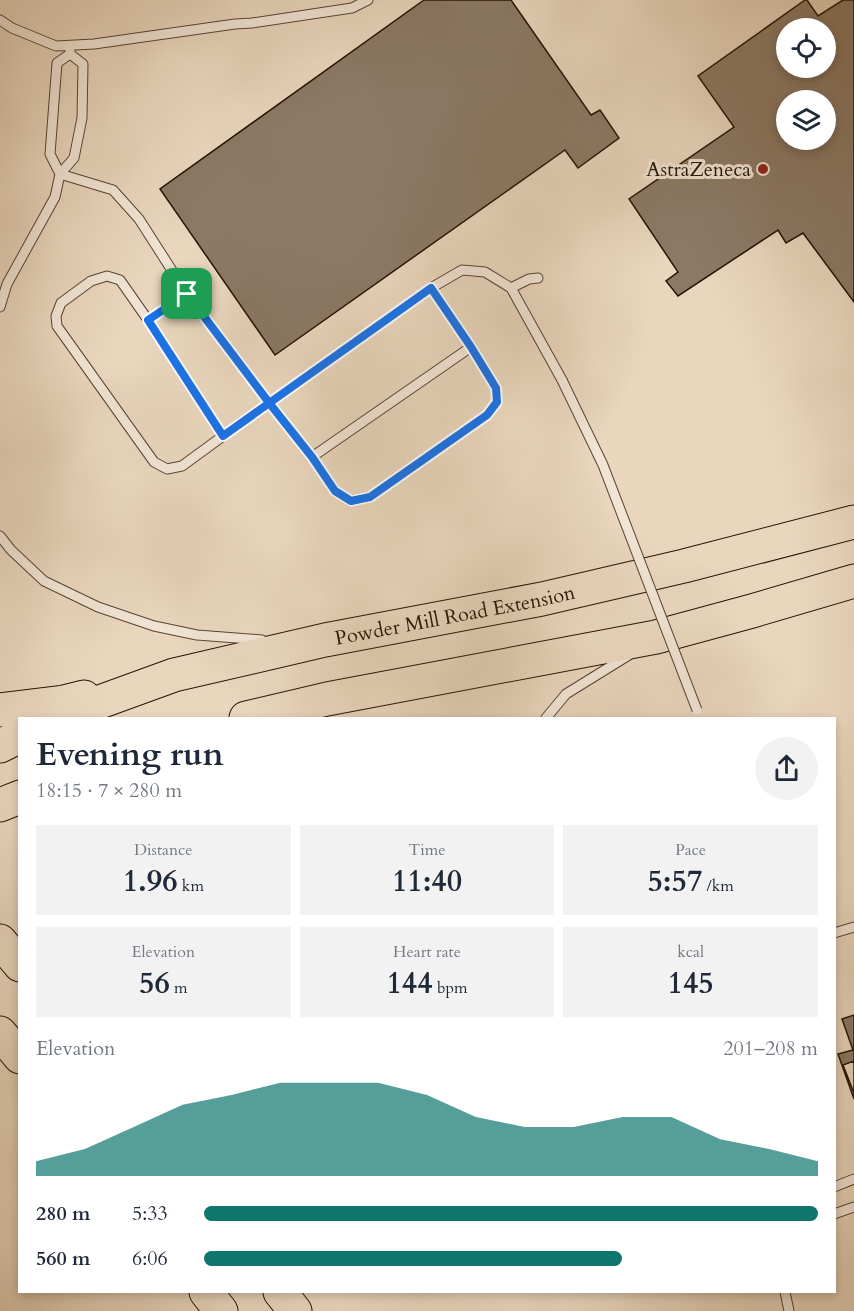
<!DOCTYPE html>
<html lang="en">
<head>
<meta charset="utf-8">
<style>
	body { margin:0; font-family:Cardo,serif; background:#f2f2f3; color:#1f2937; height:100vh; display:flex; flex-direction:column; font-size:22px; white-space:nowrap }
	* { box-sizing:border-box; margin:0 }
	p { font-size:20px; color:#747a83 }
	.icon { flex:none; width:33px; height:33px; fill:none; stroke:currentColor; stroke-width:2; stroke-linecap:round; stroke-linejoin:round }
	.map { position:relative; flex:1; overflow:hidden }
	.drawer { position:absolute; left:18px; top:717px; width:818px; height:576px; display:flex; flex-direction:column; background:#fff; border-radius:0px; box-shadow:0 3px 9px #0003 }
	.drawer>* { flex:none }
	.tools { position:absolute; left:776px; top:18px; display:grid; gap:12px }
	.tools a { display:grid; place-items:center; width:60px; height:60px; border-radius:50%; background:#fff; box-shadow:0 3px 9px #0003; font-size:30px }
	.pin { position:absolute; display:grid; place-items:center; width:51px; height:51px; color:#fff; margin:-26px; border-radius:12px; box-shadow:0 3px 9px #0006 }
	.round { display:grid; place-items:center; flex:none; width:63px; height:63px; border-radius:32px; background:#f2f2f3 }
	.head { display:flex; align-items:center; justify-content:space-between; height:102px; padding:0 18px }
	h1 { font-size:33px; font-weight:700; line-height:45px }
	.metrics { display:grid; grid-template-columns:repeat(3,1fr); gap:9px; height:102px; padding:6px 18px }
	.metrics div { display:grid; align-content:center; border-radius:0px; background:#f2f2f3; text-align:center }
	.metrics b { font-size:30px; font-weight:700 }
	.metrics small { font-size:16px; font-weight:400 }
	.metrics p { font-size:16px }
	.chart { height:168px; padding:12px 18px }
	.chart p { display:flex; justify-content:space-between }
	.chart svg { width:100%; height:108px; margin-top:6px; fill:#0f766e; opacity:.7 }
	ul { padding:0 18px; list-style:none; font-size:20px }
	li { display:grid; grid-template-columns:96px 72px 1fr; align-items:center; height:45px }
	li i { height:15px; border-radius:8px; background:#0f766e }
	.map>svg:first-child { display:block }
	.building { fill:#8b7965; stroke:#261406; stroke-width:1.5; fill-rule:evenodd }
	.lines { fill:none; stroke-linecap:round; stroke-linejoin:round }
	.lane-casing { stroke:#574434; stroke-width:11 }
	.highway-casing { stroke:#261406; stroke-width:35 }
	.lane { stroke:#f1e4d4; stroke-width:9 }
	.highway { stroke:#e9d6bd; stroke-width:33 }
	.lane-bridge-casing { stroke:#574434; stroke-width:11; stroke-linecap:butt }
	.lane-bridge { stroke:#f1e4d4; stroke-width:9 }
	.route-casing { stroke:#fff; stroke-width:12 }
	.route { stroke:#1a73e8; stroke-width:8 }
	.poi-dot { fill:#8f2418; stroke:#f1e4d4; stroke-width:2 }
	.labels { text-anchor:middle; dominant-baseline:central; stroke-width:6; stroke-linejoin:round; paint-order:stroke }
	.poi-label { font-size:20px; fill:#261406; stroke:#f1e4d4; text-anchor:end }
	.street-label { font-size:20px; fill:#261406; stroke:#f1e4d4 }
</style>
</head>
<body>
<div class="map">
<svg width="854" height="1311" viewBox="0 0 854 1311">
	<rect width="100%" height="100%" fill="#e9d6bd"/>
	<filter id="stains"><feTurbulence type="fractalNoise" baseFrequency=".00333" numOctaves="4"/><feColorMatrix values="0 0 0 0 .2 0 0 0 0 .09 0 0 0 0 .02 0 0 0 .5 -.17"/></filter>
	<radialGradient id="worn" r=".72"><stop offset=".6" stop-color="#630" stop-opacity="0"/><stop offset="1" stop-color="#630" stop-opacity=".3"/></radialGradient>
	<!-- building -->
	<path class="building" d="M424,0H511L591,115L600,110L619,138L578,168L565,150L275,355L160,189Z
		M805,0H807L818,16L843,0H854V302L803,233L786,243L778,230L678,296L666,281L678,272L629,199L734,127L698,76ZM786,28H825V68H786ZM786,100H825V140H786Z
		M854,1015V1099L838,1054L853,1050L842,1019Z
		M854,1061V1093L843,1065Z"/>
	<g class="lines">
		<defs>
			<path id="lane" d="M0,20L12,28L56,46L94,44L235,24L252,23L352,8L368,0
				M70,54L57,63L50,154L60,174L113,190L139,219L187,294L148,320L223,436L182,466L167,469L154,462L57,326L56,316L61,303L91,281L107,276L120,280L148,320
				M431,288L462,270L485,272L511,288L562,380
				M511,288L529,279L538,278
				M187,294L270,404L312,457L335,491L350,501L370,497L487,415L497,402L496,388L471,347L431,288L223,436
				M0,307L7,284L55,197L60,174L74,158L82,118L83,64L70,54V50
				M312,457L471,347
				M0,536L11,550L44,581L98,607L154,626L197,635L262,640
				M546,718L566,694L629,655
				M834,933L854,927
				M834,1187L854,1179
				M834,1214L854,1207
				M785,1292L789,1311"/>
			<g id="highway">
				<path d="M0,710L64,702L84,697"/>
				<path id="s1" d="M59,718L86,707L174,675L325,640L542,599L684,566L854,522"/>
				<path d="M246,718L327,699L656,637L752,611L854,581"/>
				<path d="M0,746L20,736"/>
				<path d="M0,805L20,797"/>
				<path d="M0,941L20,965"/>
				<path d="M0,1033L20,1057"/>
				<path d="M206,1292L221,1311"/>
				<path d="M280,1292L295,1311"/>
			</g>
		</defs>
		<!-- lane casing -->
		<use href="#lane" class="lane-casing"/>
		<!-- highway casing -->
		<use href="#highway" class="highway-casing"/>
		<!-- lane -->
		<use href="#lane" class="lane"/>
		<!-- highway -->
		<use href="#highway" class="highway"/>
		<defs>
			<path id="lane-bridge" d="M562,380L603,465L697,710"/>
		</defs>
		<!-- lane-bridge casing -->
		<use href="#lane-bridge" class="lane-bridge-casing"/>
		<!-- lane-bridge -->
		<use href="#lane-bridge" class="lane-bridge"/>
	</g>
	<g class="lines">
		<defs>
			<path id="route" d="M187,294L270,404L312,457L335,491L351,501L370,497L487,415L497,402L496,388L471,347L431,288L223,436L148,320L187,294"/>
		</defs>
		<!-- route casing -->
		<use href="#route" class="route-casing"/>
		<!-- route -->
		<use href="#route" class="route"/>
	</g>
	<!-- markers -->
	<circle class="poi-dot" cx="763" cy="169" r="6"/>
	<g class="labels">
		<!-- poi labels -->
		<g class="poi-label">
			<text x="751" y="169">AstraZeneca</text>
		</g>
		<!-- street labels -->
		<g class="street-label">
			<text stroke="none"><textPath href="#s1" startOffset="410">Powder Mill Road Extension</textPath></text>
		</g>
	</g>
	<rect width="100%" height="100%" filter="url(#stains)"/>
	<rect width="100%" height="100%" fill="url(#worn)"/>
</svg>
<div class="tools">
<a><svg class="icon" aria-label="locate" viewBox="0 0 24 24"><circle cx="12" cy="12" r="6"/><path d="M12 2v4M12 18v4M2 12h4M18 12h4"/></svg></a>
<a><svg class="icon" aria-label="layers" viewBox="0 0 24 24"><path d="M12 4l9 5-9 5-9-5zM3 14l9 5 9-5"/></svg></a>
</div>
<div class="pin" style="left:187px;top:294px;background:#1e9e55"><svg class="icon" aria-label="arrive" viewBox="0 0 24 24"><path d="M6 21V4h12l-3 4 3 4H6"/></svg></div>
<section class="drawer">
<div class="head"><div><h1>Evening run</h1><p>18:15 · 7 × 280 m</p></div><a class="round"><svg class="icon" aria-label="share" viewBox="0 0 24 24"><path d="M12 15V3M7 8l5-5 5 5M5 13v7h14v-7"/></svg></a></div>
<div class="metrics">
<div><p>Distance</p><b>1.96<small> km</small></b></div>
<div><p>Time</p><b>11:40</b></div>
<div><p>Pace</p><b>5:57<small> /km</small></b></div>
</div>
<div class="metrics">
<div><p>Elevation</p><b>56<small> m</small></b></div>
<div><p>Heart rate</p><b>144<small> bpm</small></b></div>
<div><p>kcal</p><b>145</b></div>
</div>
<div class="chart"><p><span>Elevation</span>201–208 m</p>
<svg viewBox="0 0 160 44" preserveAspectRatio="none"><path d="M0 44V38L10 33L20 24L30 15L40 11L50 6L60 6L70 6L80 11L90 20L100 24L110 24L120 20L130 20L140 29L150 33L160 38V44z"/></svg>
</div>
<ul>
<li><b>280 m</b>5:33<i style="width:100%"></i></li>
<li><b>560 m</b>6:06<i style="width:68%"></i></li>
</ul>
</section>
</div>
</body>
</html>
